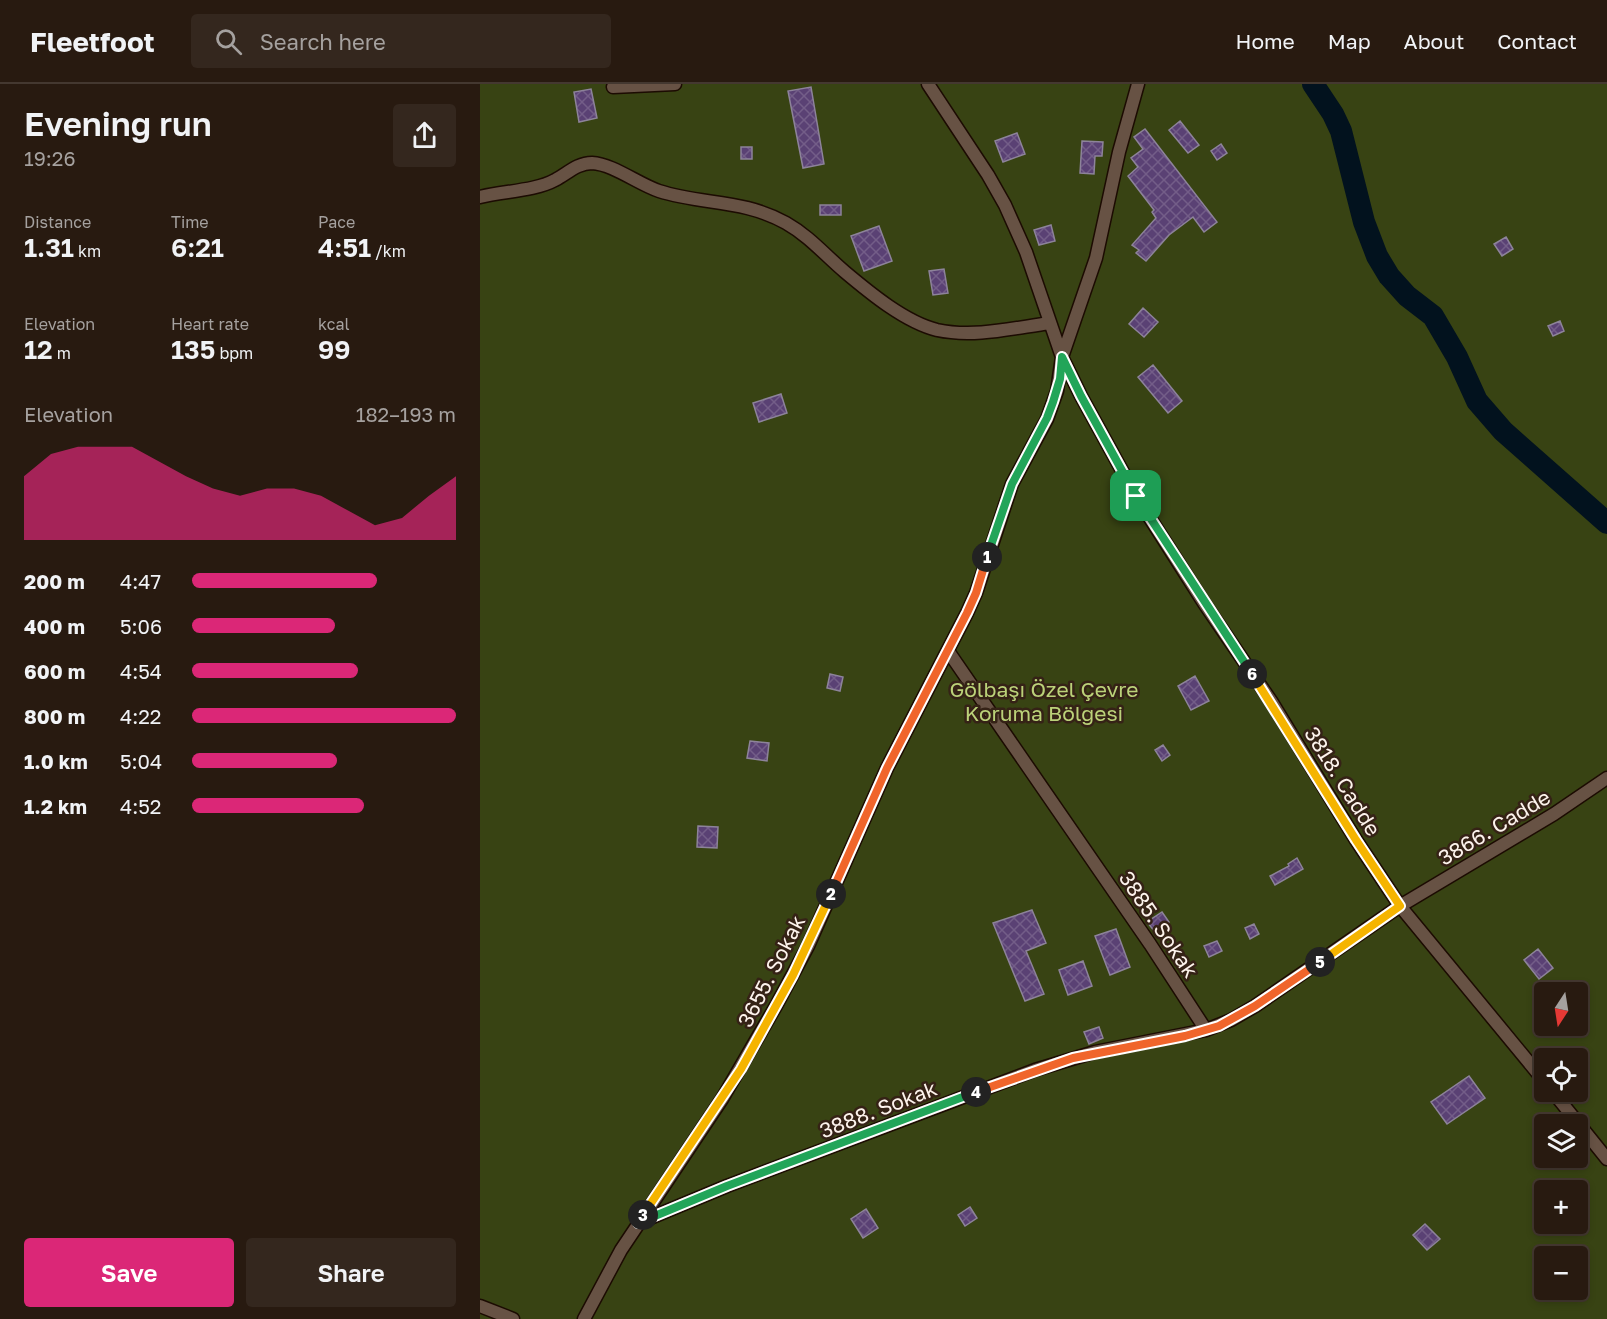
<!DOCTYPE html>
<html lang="en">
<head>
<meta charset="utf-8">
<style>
	body { margin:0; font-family:"Golos Text",sans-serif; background:#34271e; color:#f1f3f6; height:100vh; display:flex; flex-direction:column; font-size:22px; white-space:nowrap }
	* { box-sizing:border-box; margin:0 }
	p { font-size:20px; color:#a5a19f }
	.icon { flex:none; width:33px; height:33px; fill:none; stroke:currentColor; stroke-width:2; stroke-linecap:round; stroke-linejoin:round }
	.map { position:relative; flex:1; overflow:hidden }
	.panel { display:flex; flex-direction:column; background:#281a10; width:480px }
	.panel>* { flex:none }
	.needle { width:39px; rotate:192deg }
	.tools { position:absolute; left:1054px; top:898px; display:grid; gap:12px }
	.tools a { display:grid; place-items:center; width:54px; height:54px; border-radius:6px; background:#281a10; box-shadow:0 3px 9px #0003,0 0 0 2px #443830; font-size:30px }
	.pin { position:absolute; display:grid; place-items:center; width:51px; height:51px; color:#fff; margin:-26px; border-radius:12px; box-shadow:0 3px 9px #0006 }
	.km { position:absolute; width:30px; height:30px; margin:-15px; border-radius:50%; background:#222; color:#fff; font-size:16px; line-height:30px; text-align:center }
	.round { display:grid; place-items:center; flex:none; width:63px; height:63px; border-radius:6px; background:#34271e }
	.head { display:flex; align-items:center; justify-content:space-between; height:102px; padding:0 24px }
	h1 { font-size:33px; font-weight:600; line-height:45px }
	.stats { display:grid; grid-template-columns:repeat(3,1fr); gap:9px; height:102px; padding:6px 24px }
	.stats div { display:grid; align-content:center }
	.stats b { font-size:26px; font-weight:600 }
	.stats small { font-size:16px; font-weight:400 }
	.stats p { font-size:16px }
	.chart { height:168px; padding:12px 24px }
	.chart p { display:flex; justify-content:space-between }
	.chart svg { width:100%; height:108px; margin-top:6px; fill:#db2777; opacity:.7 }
	.primary-button { display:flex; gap:12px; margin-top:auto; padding:12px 24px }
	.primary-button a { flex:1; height:69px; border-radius:6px; background:#db2777; color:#fff; font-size:24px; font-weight:600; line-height:69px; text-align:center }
	.primary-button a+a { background:#34271e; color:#f1f3f6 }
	ul { padding:0 24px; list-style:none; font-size:20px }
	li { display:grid; grid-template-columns:96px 72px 1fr; align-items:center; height:45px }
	li i { height:15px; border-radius:8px; background:#db2777 }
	header { display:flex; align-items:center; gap:36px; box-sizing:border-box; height:84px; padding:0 30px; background:#281a10; border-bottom:2px solid #443830 }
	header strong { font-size:28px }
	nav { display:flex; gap:33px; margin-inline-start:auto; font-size:21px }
	.search { width:420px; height:54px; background:#34271e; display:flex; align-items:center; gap:15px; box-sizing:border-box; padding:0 21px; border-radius:6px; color:#a5a19f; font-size:22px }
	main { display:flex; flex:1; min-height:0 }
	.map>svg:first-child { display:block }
	.green { fill:#384313; fill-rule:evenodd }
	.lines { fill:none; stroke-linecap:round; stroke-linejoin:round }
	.river { stroke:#02121e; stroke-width:22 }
	.building { fill:url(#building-cross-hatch); stroke:#8d839a; stroke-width:1.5 }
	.minor-casing { stroke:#1c0b02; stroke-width:15 }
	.minor { stroke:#675244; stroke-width:12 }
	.split-1-casing { stroke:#fff; stroke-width:12 }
	.split-2-casing { stroke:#fff; stroke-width:12 }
	.split-3-casing { stroke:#fff; stroke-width:12 }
	.split-4-casing { stroke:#fff; stroke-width:12 }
	.split-5-casing { stroke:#fff; stroke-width:12 }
	.split-6-casing { stroke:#fff; stroke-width:12 }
	.split-7-casing { stroke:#fff; stroke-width:12 }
	.split-1 { stroke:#22a559; stroke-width:8 }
	.split-2 { stroke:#f0652b; stroke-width:8 }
	.split-3 { stroke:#f5b400; stroke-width:8 }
	.split-4 { stroke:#22a559; stroke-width:8 }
	.split-5 { stroke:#f0652b; stroke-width:8 }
	.split-6 { stroke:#f5b400; stroke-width:8 }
	.split-7 { stroke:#22a559; stroke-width:8 }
	.labels { text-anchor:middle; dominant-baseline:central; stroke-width:5; stroke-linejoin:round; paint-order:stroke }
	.park-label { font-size:21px; fill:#bbd279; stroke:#352216 }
	.street-label { font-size:21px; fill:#fdf3ec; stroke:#352216 }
</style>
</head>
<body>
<header>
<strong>Fleetfoot</strong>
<div class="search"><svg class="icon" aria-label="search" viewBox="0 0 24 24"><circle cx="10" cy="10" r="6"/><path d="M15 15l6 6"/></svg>Search here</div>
<nav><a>Home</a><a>Map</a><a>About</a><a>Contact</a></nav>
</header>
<main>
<section class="panel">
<div class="head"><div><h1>Evening run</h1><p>19:26</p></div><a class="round"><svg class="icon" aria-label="share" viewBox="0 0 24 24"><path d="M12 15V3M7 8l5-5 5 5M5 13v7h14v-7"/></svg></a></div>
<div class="stats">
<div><p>Distance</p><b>1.31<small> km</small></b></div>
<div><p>Time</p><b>6:21</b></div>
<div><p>Pace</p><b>4:51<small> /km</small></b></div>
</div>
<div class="stats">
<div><p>Elevation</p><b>12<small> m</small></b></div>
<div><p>Heart rate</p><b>135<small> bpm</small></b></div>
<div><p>kcal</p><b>99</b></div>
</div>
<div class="chart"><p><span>Elevation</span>182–193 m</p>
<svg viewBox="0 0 160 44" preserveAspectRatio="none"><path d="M0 44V18L10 9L20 6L30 6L40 6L50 12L60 18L70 23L80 26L90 23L100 23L110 26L120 32L130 38L140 35L150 26L160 18V44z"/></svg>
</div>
<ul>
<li><b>200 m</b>4:47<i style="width:70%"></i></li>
<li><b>400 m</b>5:06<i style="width:54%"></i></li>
<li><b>600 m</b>4:54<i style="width:63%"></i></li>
<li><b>800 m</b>4:22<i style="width:100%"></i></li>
<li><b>1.0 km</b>5:04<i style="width:55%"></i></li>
<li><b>1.2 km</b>4:52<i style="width:65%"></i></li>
</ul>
<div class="primary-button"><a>Save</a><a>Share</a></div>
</section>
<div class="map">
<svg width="1127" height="1235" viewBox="0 0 1127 1235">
	<defs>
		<pattern id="building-cross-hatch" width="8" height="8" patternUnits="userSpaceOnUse" patternTransform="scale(1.5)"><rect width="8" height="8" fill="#5a4174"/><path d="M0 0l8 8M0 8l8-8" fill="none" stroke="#735d88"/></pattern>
	</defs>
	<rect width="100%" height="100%" fill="#352216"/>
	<!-- green -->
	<path class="green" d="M0,0H1127V1235H0ZM1065,909H1098V942H1065ZM1065,975H1098V1008H1065ZM1065,1041H1098V1074H1065ZM1065,1107H1098V1140H1065ZM1065,1173H1098V1206H1065Z"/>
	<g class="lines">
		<!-- river -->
		<path class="river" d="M833,0L853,30L861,47L884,138L897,172L909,192L927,212L953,232L977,273L997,317L1023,347L1127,439"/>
	</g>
	<!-- building -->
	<path class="building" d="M331,3L344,80L323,84L308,7Z
		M111,5L117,34L99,38L94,8Z
		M700,37L719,61L708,69L689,46Z
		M665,45L737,138L724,148L713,133L689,151L666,177L656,169L659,166L652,161L676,134L672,128L674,126L648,92L658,83L651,74L663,65L654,53Z
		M537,49L545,70L523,78L515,57Z
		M602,57L623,58L622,72H615L614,90L600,89Z
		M741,60L747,69L737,76L731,67Z
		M261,63H272V75H261Z
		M340,121H361V131H340Z
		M571,141L575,157L559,161L554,146Z
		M399,142L412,177L384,187L371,152Z
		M1026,153L1033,165L1022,172L1014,160Z
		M464,185L468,209L453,211L449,187Z
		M663,224L678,238L664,253L649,240Z
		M1080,237L1084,247L1073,252L1068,242Z
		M673,281L702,317L688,329L658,293Z
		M301,310L307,329L279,338L273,319Z
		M350,590L363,593L360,607L347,604Z
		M715,592L729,617L711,626L698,602Z
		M270,657L289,659L287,677L267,674Z
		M683,661L690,671L682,677L675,666Z
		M218,742L238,743L237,764L217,763Z
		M817,774L823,785L795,801L790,792L809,782L808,780Z
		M552,826L566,859L546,867L564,910L545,917L513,839Z
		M682,828L689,838L675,848L667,838Z
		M774,840L779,850L770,855L765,844Z
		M636,845L650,883L630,891L615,852Z
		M737,857L742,867L729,873L724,862Z
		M1058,865L1073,884L1059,895L1044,876Z
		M603,877L612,902L588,911L579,886Z
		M619,943L623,954L609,960L604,948Z
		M989,992L1005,1014L967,1040L951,1018Z
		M490,1123L497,1134L485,1142L478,1131Z
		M386,1125L398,1144L383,1154L371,1135Z
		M945,1140L960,1155L947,1166L933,1151Z"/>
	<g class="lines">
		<defs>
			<path id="minor" d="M448,0L508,91L525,121L546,168L582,273L601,312L656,412L724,519L791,617L876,756L920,822L1065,998
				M133,3L195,0
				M0,113C23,107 55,107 75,96C87,90 97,79 112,79C133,80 158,100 179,107C223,121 263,115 306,139C329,152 345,171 365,188C390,209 425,238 457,246C494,254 533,244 570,239
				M468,567L670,860L726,946L751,936L775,922L920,822L1074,730L1127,694
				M1073,1008L1127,1075
				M158,1139L247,1102L555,986L615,968L726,946
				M0,1222L33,1235
				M104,1235L141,1166L242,1015L297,920L328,862L407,684L487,529L496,509L532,400L567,335L577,307L582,273L616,174L639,68L658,0"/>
		</defs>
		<!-- minor casing -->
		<use href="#minor" class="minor-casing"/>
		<!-- minor -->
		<use href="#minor" class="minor"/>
	</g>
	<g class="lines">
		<defs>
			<path id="split-1" d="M507,473L532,400L567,334L573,318L580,295L582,273L601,312L656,412"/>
			<path id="split-2" d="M351,810L407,684L487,529L496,509L507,473"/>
			<path id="split-3" d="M163,1131L261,985L313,891L351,810"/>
			<path id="split-4" d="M163,1131L158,1139L247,1102L496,1008"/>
			<path id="split-5" d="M496,1008L593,974L705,952L739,942L775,922L840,878"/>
			<path id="split-6" d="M772,590L876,756L920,822L840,878"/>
			<path id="split-7" d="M656,412L772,590"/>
		</defs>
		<!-- split-1 casing -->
		<use href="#split-1" class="split-1-casing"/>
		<!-- split-2 casing -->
		<use href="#split-2" class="split-2-casing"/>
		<!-- split-3 casing -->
		<use href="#split-3" class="split-3-casing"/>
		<!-- split-4 casing -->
		<use href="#split-4" class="split-4-casing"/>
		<!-- split-5 casing -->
		<use href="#split-5" class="split-5-casing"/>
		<!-- split-6 casing -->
		<use href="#split-6" class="split-6-casing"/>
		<!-- split-7 casing -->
		<use href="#split-7" class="split-7-casing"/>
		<!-- split-1 -->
		<use href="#split-1" class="split-1"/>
		<!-- split-2 -->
		<use href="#split-2" class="split-2"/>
		<!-- split-3 -->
		<use href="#split-3" class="split-3"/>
		<!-- split-4 -->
		<use href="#split-4" class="split-4"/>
		<!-- split-5 -->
		<use href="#split-5" class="split-5"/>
		<!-- split-6 -->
		<use href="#split-6" class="split-6"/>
		<!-- split-7 -->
		<use href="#split-7" class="split-7"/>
	</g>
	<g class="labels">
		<!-- park labels -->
		<g class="park-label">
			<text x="564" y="605">Gölbaşı Özel Çevre<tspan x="564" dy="24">Koruma Bölgesi</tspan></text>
		</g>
		<!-- street labels -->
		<g class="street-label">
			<text transform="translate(863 697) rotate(58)">3818. Cadde</text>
			<text transform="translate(1014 743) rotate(-31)">3866. Cadde</text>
			<text transform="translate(679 840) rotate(56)">3885. Sokak</text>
			<text transform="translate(291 887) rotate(-63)">3655. Sokak</text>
			<text transform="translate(398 1025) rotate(-21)">3888. Sokak</text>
		</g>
	</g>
</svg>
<div class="tools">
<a><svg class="needle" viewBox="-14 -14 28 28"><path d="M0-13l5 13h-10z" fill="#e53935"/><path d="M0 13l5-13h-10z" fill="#a5a19f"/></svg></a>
<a><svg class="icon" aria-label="locate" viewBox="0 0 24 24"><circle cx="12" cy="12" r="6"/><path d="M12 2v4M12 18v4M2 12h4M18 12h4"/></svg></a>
<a><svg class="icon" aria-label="layers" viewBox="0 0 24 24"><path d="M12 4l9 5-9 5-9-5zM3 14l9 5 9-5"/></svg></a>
<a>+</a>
<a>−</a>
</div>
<div class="pin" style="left:656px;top:412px;background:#1e9e55"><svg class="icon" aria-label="arrive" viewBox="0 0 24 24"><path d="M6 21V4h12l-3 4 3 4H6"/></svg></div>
<b class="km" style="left:507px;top:473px">1</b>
<b class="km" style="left:351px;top:810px">2</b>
<b class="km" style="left:163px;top:1131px">3</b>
<b class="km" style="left:496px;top:1008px">4</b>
<b class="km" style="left:840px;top:878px">5</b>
<b class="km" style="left:772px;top:590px">6</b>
</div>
</main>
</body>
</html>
